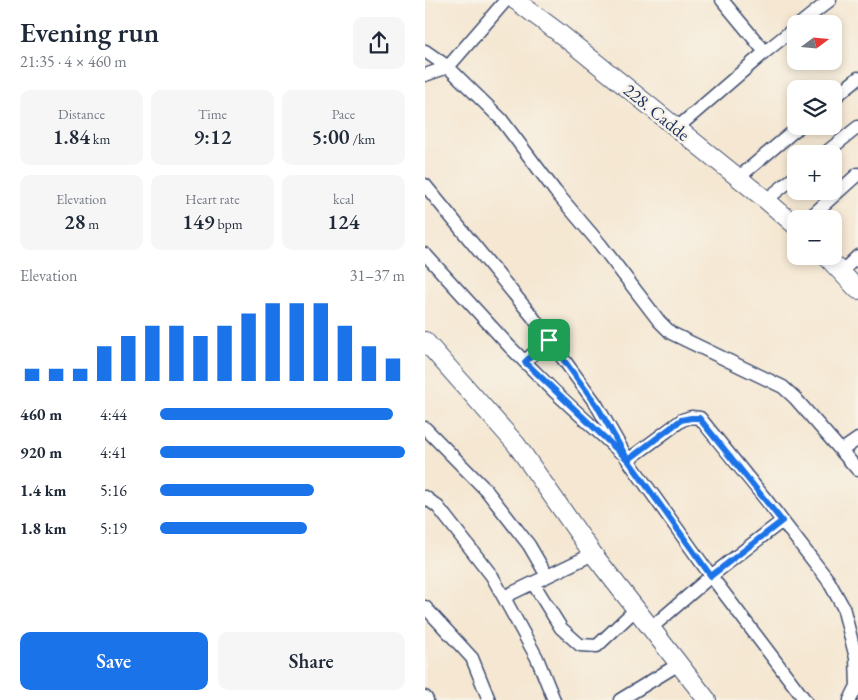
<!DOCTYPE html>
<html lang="en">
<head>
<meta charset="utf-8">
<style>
	body { margin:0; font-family:"EB Garamond",serif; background:#f6f6f7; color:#1f2937; height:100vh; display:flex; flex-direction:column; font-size:19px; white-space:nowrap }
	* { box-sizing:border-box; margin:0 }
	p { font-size:16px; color:#747a83 }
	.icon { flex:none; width:28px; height:28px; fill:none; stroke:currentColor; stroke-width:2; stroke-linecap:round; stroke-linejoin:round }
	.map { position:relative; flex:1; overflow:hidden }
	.drawer { display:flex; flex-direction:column; background:#fff; width:425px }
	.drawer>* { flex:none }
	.needle { width:32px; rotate:74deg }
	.controls { position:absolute; left:362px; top:15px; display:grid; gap:10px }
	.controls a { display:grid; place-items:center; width:55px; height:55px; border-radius:10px; background:#fff; box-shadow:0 2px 8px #0003; font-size:25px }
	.pin { position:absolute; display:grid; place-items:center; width:42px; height:42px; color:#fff; margin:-21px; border-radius:10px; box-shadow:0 2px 8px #0006 }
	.round { display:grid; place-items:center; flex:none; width:52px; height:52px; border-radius:10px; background:#f6f6f7 }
	.overview { display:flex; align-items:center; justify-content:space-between; height:85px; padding:0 20px }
	h1 { font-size:28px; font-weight:600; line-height:38px }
	.metrics { display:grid; grid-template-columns:repeat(3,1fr); gap:8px; height:85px; padding:5px 20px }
	.metrics div { display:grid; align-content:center; border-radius:10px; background:#f6f6f7; text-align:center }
	.metrics b { font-size:21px; font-weight:600 }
	.metrics small { font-size:14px; font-weight:400 }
	.metrics p { font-size:14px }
	.chart { height:140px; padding:10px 20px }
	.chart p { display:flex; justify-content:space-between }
	.chart svg { width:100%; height:90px; margin-top:5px; stroke:#1a73e8; stroke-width:6 }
	.button { display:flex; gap:10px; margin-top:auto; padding:10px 20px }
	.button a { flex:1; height:58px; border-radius:10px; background:#1a73e8; color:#fff; font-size:20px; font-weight:600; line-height:58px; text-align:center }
	.button a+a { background:#f6f6f7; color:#1f2937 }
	ul { padding:0 20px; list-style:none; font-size:16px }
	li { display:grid; grid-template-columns:80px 60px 1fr; align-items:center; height:38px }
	li i { height:12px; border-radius:6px; background:#1a73e8 }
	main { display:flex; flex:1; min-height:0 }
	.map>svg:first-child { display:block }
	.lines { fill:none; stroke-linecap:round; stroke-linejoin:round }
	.street-casing { stroke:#3c4b6f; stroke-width:15 }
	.secondary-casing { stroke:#3c4b6f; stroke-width:20 }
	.street { stroke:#fff; stroke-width:12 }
	.secondary { stroke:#fff; stroke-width:18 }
	.route-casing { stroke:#fff; stroke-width:10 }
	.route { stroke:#1a73e8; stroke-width:6 }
	.labels { text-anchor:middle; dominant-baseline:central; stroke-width:5; stroke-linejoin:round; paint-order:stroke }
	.street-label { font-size:18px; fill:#1b2f5e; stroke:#f7f3e8 }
</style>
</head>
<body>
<main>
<section class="drawer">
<div class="overview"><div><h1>Evening run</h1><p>21:35 · 4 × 460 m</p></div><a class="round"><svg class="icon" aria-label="share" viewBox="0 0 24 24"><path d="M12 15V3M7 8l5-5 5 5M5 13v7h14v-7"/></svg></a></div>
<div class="metrics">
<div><p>Distance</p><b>1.84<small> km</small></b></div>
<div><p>Time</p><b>9:12</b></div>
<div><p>Pace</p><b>5:00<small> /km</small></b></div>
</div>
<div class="metrics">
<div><p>Elevation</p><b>28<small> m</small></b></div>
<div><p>Heart rate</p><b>149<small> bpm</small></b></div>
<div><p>kcal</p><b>124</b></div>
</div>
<div class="chart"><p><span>Elevation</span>31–37 m</p>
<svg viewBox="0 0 160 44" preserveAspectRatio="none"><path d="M5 44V38M15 44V38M25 44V38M35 44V27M45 44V22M55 44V17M65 44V17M75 44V22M85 44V17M95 44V11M105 44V6M115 44V6M125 44V6M135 44V17M145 44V27M155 44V33"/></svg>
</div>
<ul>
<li><b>460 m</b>4:44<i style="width:95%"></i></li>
<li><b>920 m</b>4:41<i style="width:100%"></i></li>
<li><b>1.4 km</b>5:16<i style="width:63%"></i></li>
<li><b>1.8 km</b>5:19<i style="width:60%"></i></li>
</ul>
<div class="button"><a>Save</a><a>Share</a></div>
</section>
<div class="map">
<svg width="433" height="700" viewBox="0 0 433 700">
	<rect width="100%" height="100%" fill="#f7f3e8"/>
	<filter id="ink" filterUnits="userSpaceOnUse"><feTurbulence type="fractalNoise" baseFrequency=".02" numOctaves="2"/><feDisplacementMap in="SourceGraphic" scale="10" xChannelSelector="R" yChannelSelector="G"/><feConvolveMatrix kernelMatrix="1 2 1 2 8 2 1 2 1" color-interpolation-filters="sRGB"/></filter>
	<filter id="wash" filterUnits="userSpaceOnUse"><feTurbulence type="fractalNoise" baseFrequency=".0096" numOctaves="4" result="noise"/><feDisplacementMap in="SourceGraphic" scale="20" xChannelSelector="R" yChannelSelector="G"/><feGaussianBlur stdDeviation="1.12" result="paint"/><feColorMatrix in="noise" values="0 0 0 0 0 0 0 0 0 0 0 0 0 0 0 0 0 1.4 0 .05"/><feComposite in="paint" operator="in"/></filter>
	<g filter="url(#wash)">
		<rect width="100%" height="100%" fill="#f5e7d2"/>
	</g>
	<g filter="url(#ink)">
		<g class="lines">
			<defs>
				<path id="street" d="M297,0L340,52
					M375,24L405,0
					M0,51L23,67L76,119L130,191L175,244L234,321L246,333L358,387L370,398L433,470
					M0,75L23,67L81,0
					M409,98L433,78
					M252,128L340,52L371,27
					M399,154L433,127
					M313,178L375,126
					M0,185L107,316L171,404L203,460L286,576L380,700
					M341,200L371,176
					M383,219L433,174
					M0,254L85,347L130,392L194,451
					M416,272L433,256
					M100,361L124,340
					M0,428L61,490L104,545L122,576
					M417,450L433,439
					M203,460L257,420L266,417L275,418L342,501L403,580L418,607L431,658L432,686L425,700
					M0,497L13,507L67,576L112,658L129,700
					M108,583L136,628L155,645L172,646L211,609
					M79,597L168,554
					M0,607L47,658L64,700
					M226,628L286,576L357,521
					M0,697L2,700
					M195,700L254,664"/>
				<path id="secondary" d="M90,0L133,32L341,200L371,226
					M401,256L433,290
					M0,341L91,444L168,554L282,700"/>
			</defs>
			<!-- street casing -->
			<use href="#street" class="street-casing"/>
			<!-- secondary casing -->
			<use href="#secondary" class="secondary-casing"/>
			<!-- street -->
			<use href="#street" class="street"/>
			<!-- secondary -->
			<use href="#secondary" class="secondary"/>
		</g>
	</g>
	<g class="lines" filter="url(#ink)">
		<defs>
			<path id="route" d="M124,340L171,404L203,460L286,576L357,521L274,418H266L256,420L203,460L100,362L124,340"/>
		</defs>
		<!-- route casing -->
		<use href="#route" class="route-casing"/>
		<!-- route -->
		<use href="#route" class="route"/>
	</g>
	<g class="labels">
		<!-- street labels -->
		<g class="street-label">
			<text transform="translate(232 112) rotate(39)">228. Cadde</text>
		</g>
	</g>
</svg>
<div class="controls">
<a><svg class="needle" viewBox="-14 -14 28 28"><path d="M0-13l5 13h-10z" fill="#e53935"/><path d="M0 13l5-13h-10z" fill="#747a83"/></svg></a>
<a><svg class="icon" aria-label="layers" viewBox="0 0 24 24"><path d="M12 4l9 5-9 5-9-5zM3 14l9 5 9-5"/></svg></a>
<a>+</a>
<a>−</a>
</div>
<div class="pin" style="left:124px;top:340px;background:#1e9e55"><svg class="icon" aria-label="arrive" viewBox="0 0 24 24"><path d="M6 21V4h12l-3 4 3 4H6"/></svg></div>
</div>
</main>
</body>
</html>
